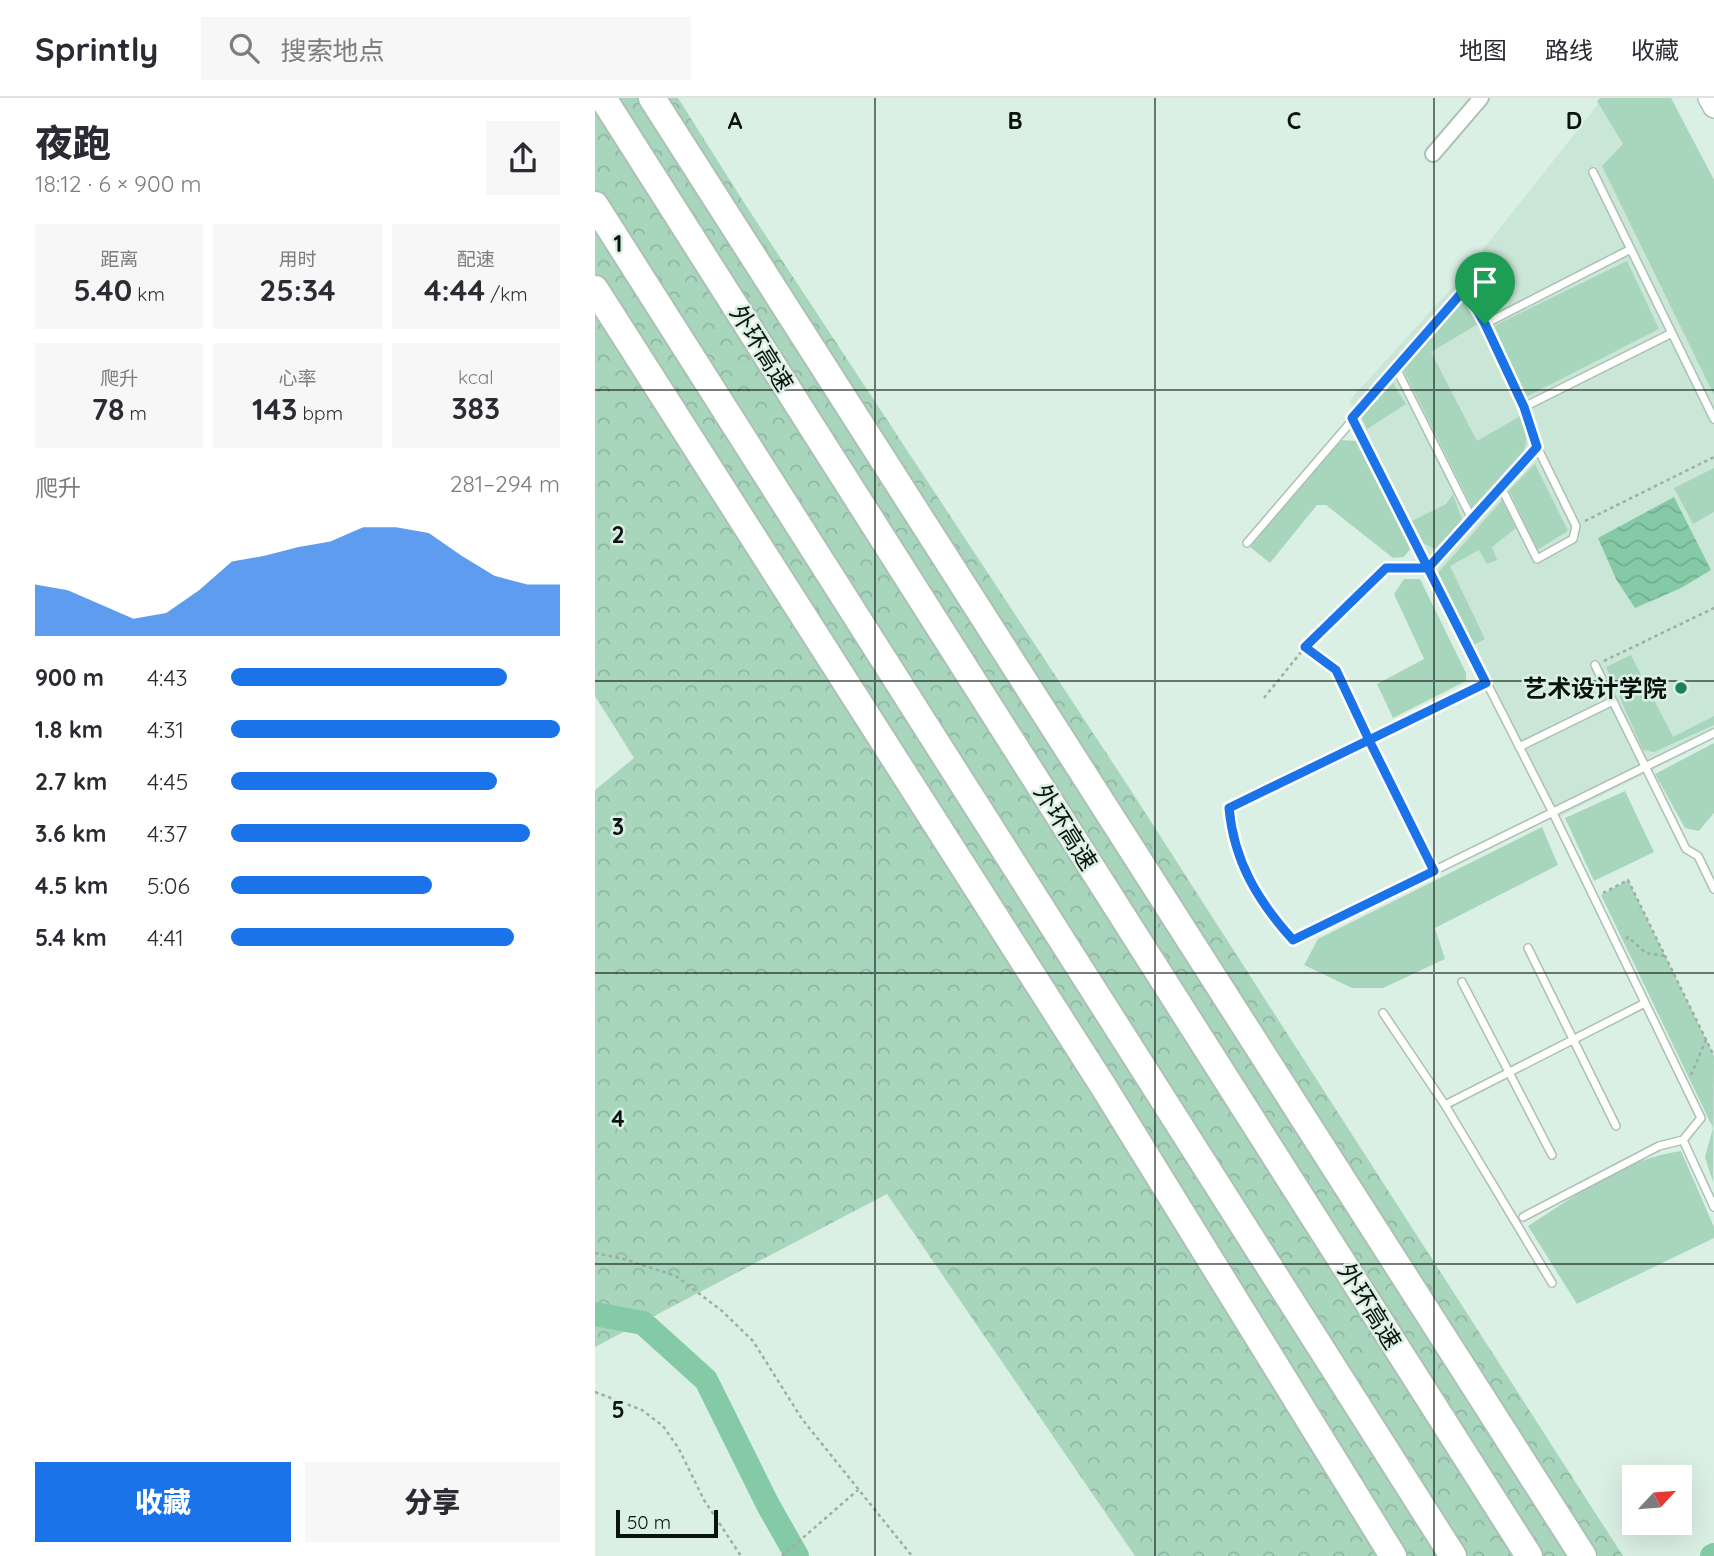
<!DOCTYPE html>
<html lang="zh">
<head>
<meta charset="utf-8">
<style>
	body { margin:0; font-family:Quicksand,"Noto Sans SC",sans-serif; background:#f7f7f7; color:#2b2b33; height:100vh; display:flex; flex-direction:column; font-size:26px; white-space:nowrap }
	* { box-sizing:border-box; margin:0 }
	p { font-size:23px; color:#7c7c81 }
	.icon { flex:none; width:38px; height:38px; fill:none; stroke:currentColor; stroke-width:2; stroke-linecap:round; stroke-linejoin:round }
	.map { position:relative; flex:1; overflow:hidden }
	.drawer { display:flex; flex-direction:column; background:#fff; width:595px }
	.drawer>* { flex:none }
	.needle { width:46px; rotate:64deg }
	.tools { position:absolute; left:1027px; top:1367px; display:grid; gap:14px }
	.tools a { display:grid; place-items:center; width:70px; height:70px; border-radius:0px; background:#fff; box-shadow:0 7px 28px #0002; font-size:35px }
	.scale { position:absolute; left:21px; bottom:18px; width:102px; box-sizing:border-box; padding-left:7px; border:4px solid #0b130f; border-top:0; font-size:19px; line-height:24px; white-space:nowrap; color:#0b130f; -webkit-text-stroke:5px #dbf0e4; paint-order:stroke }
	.pin { position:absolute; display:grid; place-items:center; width:60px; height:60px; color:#fff; margin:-72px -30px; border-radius:50% 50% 50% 0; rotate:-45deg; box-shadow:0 0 7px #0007 }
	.pin .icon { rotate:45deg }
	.round { display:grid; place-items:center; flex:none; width:74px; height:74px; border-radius:0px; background:#f7f7f7 }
	.head { display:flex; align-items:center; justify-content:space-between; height:119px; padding:0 35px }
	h1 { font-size:38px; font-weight:800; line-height:52px }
	.figures { display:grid; grid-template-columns:repeat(3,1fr); gap:10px; height:119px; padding:7px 35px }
	.figures div { display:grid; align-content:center; border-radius:0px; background:#f7f7f7; text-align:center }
	.figures b { font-size:30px; font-weight:800 }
	.figures small { font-size:19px; font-weight:400 }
	.figures p { font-size:19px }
	.chart { height:196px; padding:14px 35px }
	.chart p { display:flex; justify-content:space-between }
	.chart svg { width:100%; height:126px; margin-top:7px; fill:#1a73e8; opacity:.7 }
	.primary-button { display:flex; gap:14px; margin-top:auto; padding:14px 35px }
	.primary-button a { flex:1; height:80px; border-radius:0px; background:#1a73e8; color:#fff; font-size:28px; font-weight:800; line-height:80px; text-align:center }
	.primary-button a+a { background:#f7f7f7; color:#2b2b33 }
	ul { padding:0 35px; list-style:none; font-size:23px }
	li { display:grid; grid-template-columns:112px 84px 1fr; align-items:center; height:52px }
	li i { height:18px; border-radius:9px; background:#1a73e8 }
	header { display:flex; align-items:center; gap:42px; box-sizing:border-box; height:98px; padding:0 35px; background:#fff; border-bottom:2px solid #e1e1e2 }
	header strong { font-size:33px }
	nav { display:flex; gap:38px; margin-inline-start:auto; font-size:24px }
	.search { width:490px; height:63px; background:#f7f7f7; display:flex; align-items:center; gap:18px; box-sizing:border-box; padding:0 24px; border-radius:0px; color:#7c7c81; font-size:26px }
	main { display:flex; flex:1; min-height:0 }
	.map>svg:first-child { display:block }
	.built { fill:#cae6d6 }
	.grass { fill:#a8d6bd }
	.forest { fill:url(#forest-crowns) }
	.water { fill:url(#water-waves) }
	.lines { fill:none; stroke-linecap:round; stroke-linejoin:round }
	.river { stroke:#85caa7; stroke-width:24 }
	.lane-casing { stroke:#acc0b4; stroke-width:10 }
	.street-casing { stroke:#acc0b4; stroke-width:18 }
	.secondary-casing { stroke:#acc0b4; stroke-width:24 }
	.highway-casing { stroke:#acc0b4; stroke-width:30 }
	.path { stroke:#9daea4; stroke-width:2.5; stroke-dasharray:3.5 3.5; stroke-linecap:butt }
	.lane { stroke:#fff; stroke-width:7 }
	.street { stroke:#fff; stroke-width:14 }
	.secondary { stroke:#fff; stroke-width:21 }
	.highway { stroke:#fff; stroke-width:26 }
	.route-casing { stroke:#fff; stroke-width:14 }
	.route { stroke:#1a73e8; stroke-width:9 }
	.grid { fill:none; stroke:#0b130f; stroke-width:2; stroke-opacity:0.55 }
	.poi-dot { fill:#1f815a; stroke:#dbf0e4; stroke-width:2.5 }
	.labels { text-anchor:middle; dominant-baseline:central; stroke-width:5; stroke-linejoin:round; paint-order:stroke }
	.street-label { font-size:24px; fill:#0b130f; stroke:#dbf0e4 }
	.poi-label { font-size:24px; font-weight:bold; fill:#0b130f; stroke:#dbf0e4; text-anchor:end }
	.grid-label { font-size:23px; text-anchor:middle; font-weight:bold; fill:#0b130f; stroke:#dbf0e4; stroke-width:5; stroke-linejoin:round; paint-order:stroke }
</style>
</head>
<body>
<header>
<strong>Sprintly</strong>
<div class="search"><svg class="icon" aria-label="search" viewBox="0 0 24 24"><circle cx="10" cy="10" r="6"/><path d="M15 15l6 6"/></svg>搜索地点</div>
<nav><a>地图</a><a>路线</a><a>收藏</a></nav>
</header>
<main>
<section class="drawer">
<div class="head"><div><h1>夜跑</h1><p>18:12 · 6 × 900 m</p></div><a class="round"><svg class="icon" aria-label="share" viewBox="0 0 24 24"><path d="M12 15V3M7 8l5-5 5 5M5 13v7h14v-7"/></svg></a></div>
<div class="figures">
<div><p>距离</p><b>5.40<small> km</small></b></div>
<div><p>用时</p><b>25:34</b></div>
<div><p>配速</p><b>4:44<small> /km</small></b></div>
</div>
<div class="figures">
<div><p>爬升</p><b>78<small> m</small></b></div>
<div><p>心率</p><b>143<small> bpm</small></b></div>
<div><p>kcal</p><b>383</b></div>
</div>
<div class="chart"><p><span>爬升</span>281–294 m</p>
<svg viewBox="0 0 160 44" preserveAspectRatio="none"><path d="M0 44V26L10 28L20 33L30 38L40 36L50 28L60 18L70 16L80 13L90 11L100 6L110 6L120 8L130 16L140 23L150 26L160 26V44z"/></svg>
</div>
<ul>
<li><b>900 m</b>4:43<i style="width:84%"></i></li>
<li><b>1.8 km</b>4:31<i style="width:100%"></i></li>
<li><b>2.7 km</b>4:45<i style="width:81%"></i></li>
<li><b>3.6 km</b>4:37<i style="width:91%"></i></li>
<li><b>4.5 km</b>5:06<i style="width:61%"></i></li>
<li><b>5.4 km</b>4:41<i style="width:86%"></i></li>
</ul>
<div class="primary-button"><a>收藏</a><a>分享</a></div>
</section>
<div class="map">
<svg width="1119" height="1458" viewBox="0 0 1119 1458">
	<defs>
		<pattern id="forest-crowns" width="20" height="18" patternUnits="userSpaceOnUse" patternTransform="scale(1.75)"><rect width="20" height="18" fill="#a8d6bd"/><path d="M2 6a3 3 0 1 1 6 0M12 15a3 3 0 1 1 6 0" fill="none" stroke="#8fb7a1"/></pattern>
		<pattern id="water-waves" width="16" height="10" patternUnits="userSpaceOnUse" patternTransform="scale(1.75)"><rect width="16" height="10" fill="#85caa7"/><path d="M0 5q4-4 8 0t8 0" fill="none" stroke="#72ad8f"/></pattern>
	</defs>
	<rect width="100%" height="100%" fill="#dbf0e4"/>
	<!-- built -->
	<path class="built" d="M1008,0H1076L1119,82V641L964,719L754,303L863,183Z"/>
	<!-- grass -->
	<path class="grass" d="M1005,0H1076L1119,82V297L1007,68L1028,46L1002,3Z
		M1032,163L1064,231L931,299L899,228Z
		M872,201L883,226L836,254L882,343L927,317L932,339L929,353L878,411L808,271L860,206Z
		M798,285L811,306L772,331L766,319Z
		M743,342L763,343L816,450L809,459L798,460L731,407H722L675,465L655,449Z
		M940,366L973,433L942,452L914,392Z
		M1119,370V414L1098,426L1079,390Z
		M858,396L868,424L840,451L828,445L817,423L851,406Z
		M908,401L921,430L897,449L902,462L892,466L884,452L855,468L890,541L879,547L843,475Z
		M809,481H825L871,575V583L798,620L782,586L829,561L799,496Z
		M1036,557L1078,639L1119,618V627L1059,654L1048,652L1011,569Z
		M1119,645V715L1104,733L1090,730L1060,676Z
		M1030,693L1059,754L999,783L970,720Z
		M947,729L963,767L840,830L850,861L788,890H757L709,867L723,841Z
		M1033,782L1119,958L1118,1084L1110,1059L1118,1030L1006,797Z
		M1086,1053L1119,1129V1140L982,1206L933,1128C980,1098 1031,1060 1086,1053Z"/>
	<!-- forest -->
	<path class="forest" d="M0,0H83L148,103L535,691L1028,1458H540L292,1096L0,1249V692L39,660L0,598Z"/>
	<!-- water -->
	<path class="water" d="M1079,399L1116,472L1086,490L1040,510L1021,481L1003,440Z"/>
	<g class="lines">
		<!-- river -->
		<path class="river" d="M0,1216L48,1225L111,1282L173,1407L202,1458
			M1117,1458L1119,1457"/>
		<defs>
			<path id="lane" d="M998,74L1119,321
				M890,226L1036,151
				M801,270L878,423
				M929,309L1077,235
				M757,320L958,715L1106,1020L1088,1042L1119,1109
				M652,445L870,191L890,226L929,309L942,349L981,428L978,441L942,461L907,391
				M833,470L942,349
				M1000,567L1091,751L1103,758L1119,791
				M891,585L634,711C639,764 663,803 698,842L1119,635
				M774,642L839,773
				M924,649L1018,603
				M933,850L1021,1028
				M867,884L957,1057
				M788,915L850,1007L957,1185
				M850,1007L1050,905
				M928,1119L1064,1048L1088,1042"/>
			<path id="street" d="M838,56L886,0"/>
			<path id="secondary" d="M1114,0L1119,9"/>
			<path id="highway" d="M8,0L934,1458
				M57,0L988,1458
				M0,107L858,1458
				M0,191L510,991L798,1458"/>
		</defs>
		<!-- lane casing -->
		<use href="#lane" class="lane-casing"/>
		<!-- street casing -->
		<use href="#street" class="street-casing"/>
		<!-- secondary casing -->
		<use href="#secondary" class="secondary-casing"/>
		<!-- highway casing -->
		<use href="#highway" class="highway-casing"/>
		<!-- path -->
		<path class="path" d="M990,423L1119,359
			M710,549L741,572L769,632
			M1009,563L1119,510
			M669,600L723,533L791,470H823
			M1008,795L1033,782L1119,958
			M1031,841L1033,839L1051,855L1070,858
			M1096,977L1111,942
			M0,1155L29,1161L81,1178L127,1213L158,1243L207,1321L317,1458
			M0,1294L47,1312L68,1328L84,1351L109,1402L146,1458
			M187,1458L264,1391"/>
		<!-- lane -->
		<use href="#lane" class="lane"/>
		<!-- street -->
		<use href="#street" class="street"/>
		<!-- secondary -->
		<use href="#secondary" class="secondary"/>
		<!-- highway -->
		<use href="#highway" class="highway"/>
	</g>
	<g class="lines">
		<defs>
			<path id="route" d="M890,226L870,191L757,320L891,585L774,642L839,773L698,842C663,803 639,764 634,710L774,642L741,572L710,549L791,470H833L942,349L929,309L890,226"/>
		</defs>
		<!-- route casing -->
		<use href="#route" class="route-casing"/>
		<!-- route -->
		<use href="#route" class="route"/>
	</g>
	<!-- grid -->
	<path class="grid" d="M280,0V1458M560,0V1458M839,0V1458M0,292H1119M0,583H1119M0,875H1119M0,1166H1119"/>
	<!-- markers -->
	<circle class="poi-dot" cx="1086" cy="590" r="7"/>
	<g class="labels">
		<!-- street labels -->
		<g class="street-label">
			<text transform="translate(167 250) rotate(58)">外环高速</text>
			<text transform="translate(471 729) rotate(58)">外环高速</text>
			<text transform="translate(775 1208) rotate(58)">外环高速</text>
		</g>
		<!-- poi labels -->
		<g class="poi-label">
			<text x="1072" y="590">艺术设计学院</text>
		</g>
	</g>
	<g class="grid-label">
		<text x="140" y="31">A</text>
		<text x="420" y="31">B</text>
		<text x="699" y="31">C</text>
		<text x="979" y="31">D</text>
		<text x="23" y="154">1</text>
		<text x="23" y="445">2</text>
		<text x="23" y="737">3</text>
		<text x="23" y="1029">4</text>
		<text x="23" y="1320">5</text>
	</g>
</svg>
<div class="tools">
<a><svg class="needle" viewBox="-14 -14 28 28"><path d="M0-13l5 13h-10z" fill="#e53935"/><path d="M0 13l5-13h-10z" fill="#7c7c81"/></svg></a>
</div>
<div class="scale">50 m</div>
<div class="pin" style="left:890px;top:226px;background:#1e9e55"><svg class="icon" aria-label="arrive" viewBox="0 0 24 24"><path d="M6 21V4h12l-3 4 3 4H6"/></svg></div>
</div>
</main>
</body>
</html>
